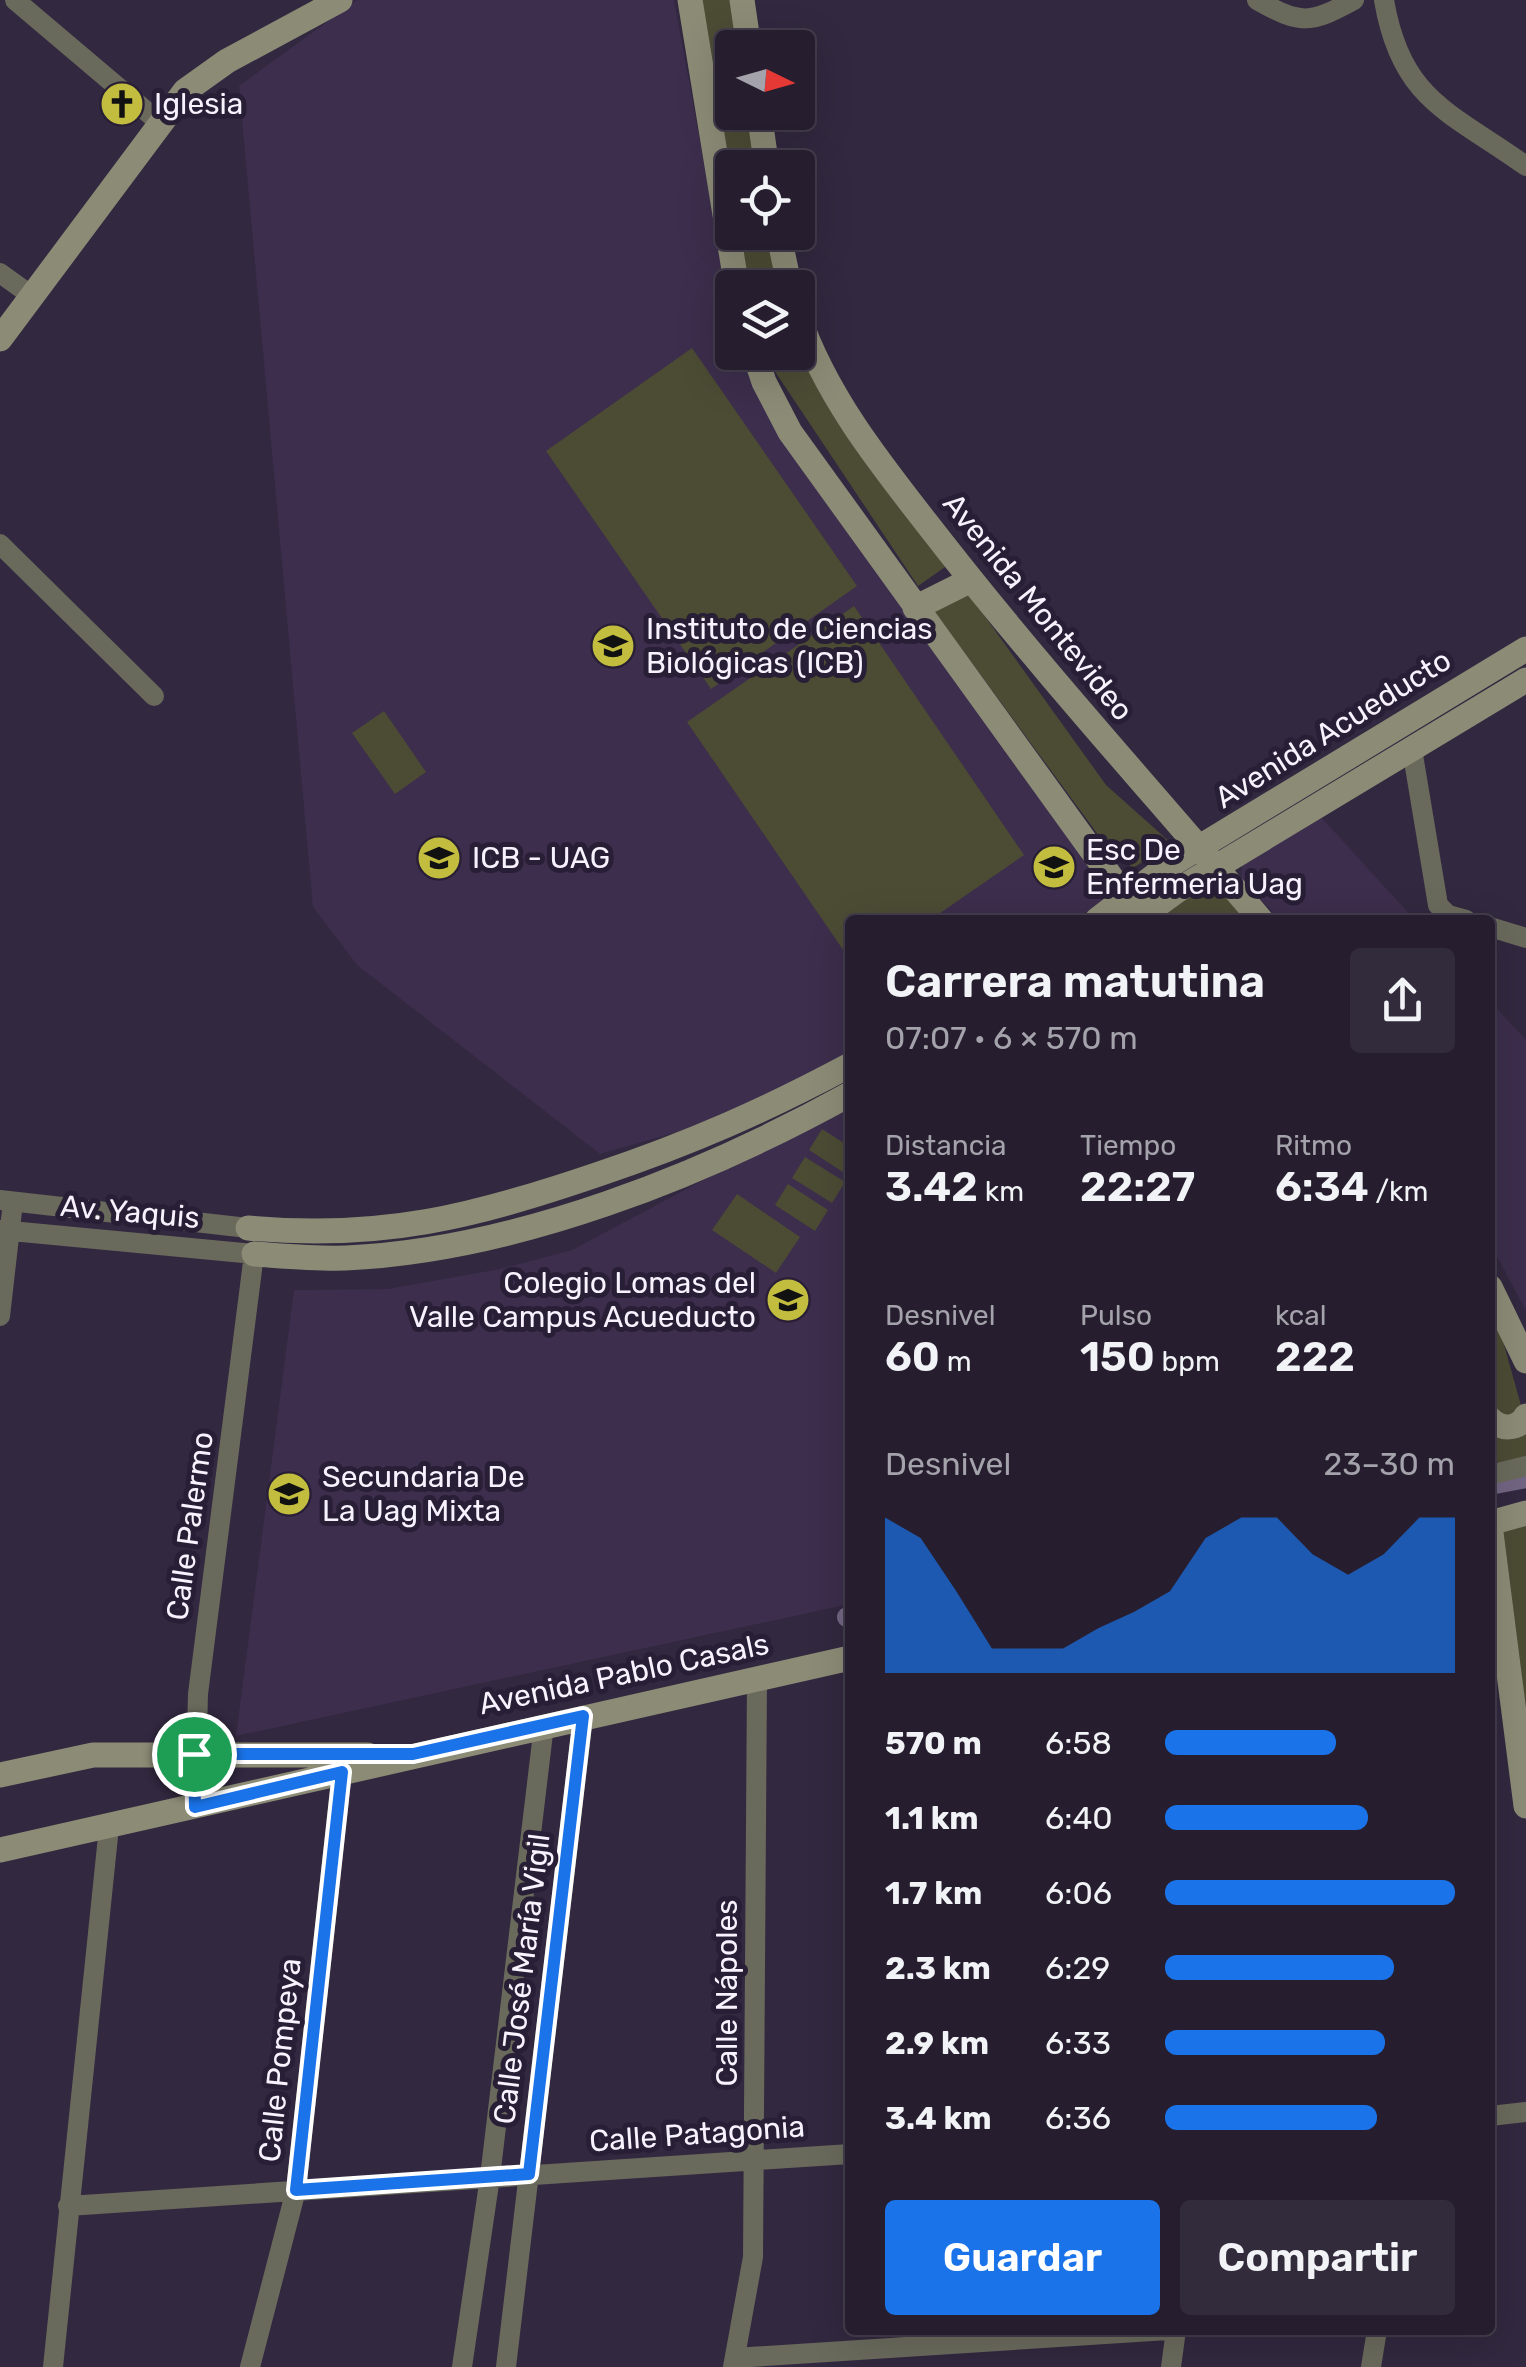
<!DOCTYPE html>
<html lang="es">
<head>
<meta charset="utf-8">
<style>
	body { margin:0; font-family:Rubik,sans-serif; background:#322b3b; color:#f1f3f6; height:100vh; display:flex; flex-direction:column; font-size:38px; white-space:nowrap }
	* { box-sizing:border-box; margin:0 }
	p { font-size:32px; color:#a4a2aa }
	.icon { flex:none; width:55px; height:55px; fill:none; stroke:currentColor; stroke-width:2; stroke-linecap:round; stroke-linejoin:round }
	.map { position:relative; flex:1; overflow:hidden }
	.panel { position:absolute; left:845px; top:915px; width:650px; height:1420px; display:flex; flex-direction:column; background:#261e2f; border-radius:10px; box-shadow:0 10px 40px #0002,0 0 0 2px #423c4b }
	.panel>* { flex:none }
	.needle { width:65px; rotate:95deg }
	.fabs { position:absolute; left:715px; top:30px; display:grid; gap:20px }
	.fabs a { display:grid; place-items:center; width:100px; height:100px; border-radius:10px; background:#261e2f; box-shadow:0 10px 40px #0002,0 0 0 2px #423c4b; font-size:50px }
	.pin { position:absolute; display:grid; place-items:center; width:85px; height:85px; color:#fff; margin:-42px; border:5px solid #fff; border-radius:50%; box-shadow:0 2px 10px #0007 }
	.round { display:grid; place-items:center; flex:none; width:105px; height:105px; border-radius:10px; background:#322b3b }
	.head { display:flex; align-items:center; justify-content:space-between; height:170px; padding:0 40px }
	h1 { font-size:45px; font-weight:600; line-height:75px }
	.metrics { display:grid; grid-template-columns:repeat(3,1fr); gap:15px; height:170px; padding:10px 40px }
	.metrics div { display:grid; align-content:center }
	.metrics b { font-size:42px; font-weight:600 }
	.metrics small { font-size:28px; font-weight:400 }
	.metrics p { font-size:28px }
	.chart { height:280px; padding:20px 40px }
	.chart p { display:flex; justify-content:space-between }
	.chart svg { width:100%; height:180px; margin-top:10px; fill:#1a73e8; opacity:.7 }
	.cta { display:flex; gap:20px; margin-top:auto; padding:20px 40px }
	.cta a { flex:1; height:115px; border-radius:10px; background:#1a73e8; color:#fff; font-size:40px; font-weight:600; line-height:115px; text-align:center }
	.cta a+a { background:#322b3b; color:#f1f3f6 }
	ul { padding:0 40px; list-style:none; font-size:32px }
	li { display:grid; grid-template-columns:160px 120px 1fr; align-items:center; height:75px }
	li i { height:25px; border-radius:12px; background:#1a73e8 }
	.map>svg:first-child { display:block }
	.built { fill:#3c2e4c }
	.green { fill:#4c4b34 }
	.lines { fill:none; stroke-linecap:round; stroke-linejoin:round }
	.canal { stroke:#726583; stroke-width:20 }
	.street { stroke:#69695c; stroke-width:20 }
	.secondary { stroke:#8b8b76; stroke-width:25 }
	.route-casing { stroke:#fff; stroke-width:20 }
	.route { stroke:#1a73e8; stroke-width:12 }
	.labels { text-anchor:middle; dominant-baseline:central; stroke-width:10; stroke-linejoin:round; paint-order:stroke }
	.poi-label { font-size:30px; fill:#f7f2fe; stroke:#281e35; text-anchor:start }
	.street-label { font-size:30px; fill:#f7f2fe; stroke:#281e35 }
</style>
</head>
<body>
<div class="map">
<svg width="1526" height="2367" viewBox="0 0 1526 2367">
	<rect width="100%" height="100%" fill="#32283f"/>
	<!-- built -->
	<path class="built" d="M357,0H674L732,313V352L746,353L763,394L1109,898L1073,920H850V1051L750,1111L600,1154L357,965L313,907L239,86Z
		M1320,816L1415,920H1280L1241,879L1242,862Z
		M1490,1001L1526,1040V1311L1490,1243Z
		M850,1102V1604L236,1736L294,1290L387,1289L500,1269L572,1250Z"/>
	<!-- green -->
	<path class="green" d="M701,0H736L743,47L732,48V112L753,113L761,167L732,168V187Z
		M740,233H773L783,287H749Z
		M798,336L948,565L918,586L774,370L768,353L798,352Z
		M692,348L857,586L711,689L546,451Z
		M966,590L1106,785L1171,843L1133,868L1107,847L931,607Z
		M854,606L1024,855L930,920H850V960L687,722Z
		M384,711L426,772L395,794L352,733Z
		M1211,878L1248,920H1171L1158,908Z
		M822,1129L850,1147L849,1176L809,1150Z
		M805,1157L845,1182L832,1203L792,1178Z
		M788,1184L828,1210L815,1231L775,1205Z
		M737,1194L800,1237L776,1273L712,1230Z
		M1490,1295L1526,1423V1463L1498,1466L1490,1412Z
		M1526,1523V1744L1498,1532Z"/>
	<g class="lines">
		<!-- canal -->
		<path class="canal" d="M1490,1485L1526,1478
			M847,1617L850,1616"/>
		<!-- street -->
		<path class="street" d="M15,0L159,122
			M1257,0C1301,25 1310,24 1354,0
			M1384,0C1401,101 1451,112 1526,166
			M0,273L32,296
			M0,544L154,696
			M1412,749L1438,905L1448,915L1466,920
			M1490,927L1526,938
			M0,1200L248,1228
			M0,1230L254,1254L198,1694L195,1807
			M0,1316L13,1202
			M1490,1475L1526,1466
			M1490,2116L1526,2112
			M68,2206L850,2154
			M735,2358L1168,2330
			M53,2367L109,1827
			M250,2367L296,2190L343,1762
			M462,2367L490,2177L544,1725
			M506,2367L583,1717
			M733,2367L753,2257L757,1678
			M1171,2367L1176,2330
			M1371,2367L1377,2330"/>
		<!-- secondary -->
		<path class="secondary" d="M690,0L737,288
			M742,0L749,48
			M704,85L732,81
			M759,112L767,168
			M778,232L790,288
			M798,315C828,402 887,472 943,544C1044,673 1155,795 1261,920
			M0,339L185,91L227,61L340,0
			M754,352L764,382L790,432L1142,920
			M915,608L971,580
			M1097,920L1162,870L1526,649
			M1137,920L1178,890L1526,680
			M248,1228C382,1240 473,1217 599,1174C691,1143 764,1111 850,1065
			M254,1254C284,1256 315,1259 346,1258C516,1250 702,1176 850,1094
			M1490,1287L1526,1361
			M1490,1419C1501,1430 1518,1430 1526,1416
			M1490,1523L1526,1513
			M1490,1525L1526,1806
			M0,1775L93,1755H368
			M0,1850L850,1658"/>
	</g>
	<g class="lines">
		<defs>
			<path id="route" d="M583,1716L529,2174L296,2190L342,1772L195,1807L194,1754H413Z"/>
		</defs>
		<!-- route casing -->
		<use href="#route" class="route-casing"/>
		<!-- route -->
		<use href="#route" class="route"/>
	</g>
	<!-- icons -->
	<defs>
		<symbol id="church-disc" viewBox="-11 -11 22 22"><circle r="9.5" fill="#c2bd3f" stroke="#281e35"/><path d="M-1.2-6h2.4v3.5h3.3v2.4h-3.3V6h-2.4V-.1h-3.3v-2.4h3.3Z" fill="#111"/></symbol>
		<symbol id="university-disc" viewBox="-11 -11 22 22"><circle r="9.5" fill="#c2bd3f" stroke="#281e35"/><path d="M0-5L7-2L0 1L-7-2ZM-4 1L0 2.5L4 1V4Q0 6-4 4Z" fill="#111"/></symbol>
		<symbol id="school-disc" viewBox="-11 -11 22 22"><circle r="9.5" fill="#c2bd3f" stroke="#281e35"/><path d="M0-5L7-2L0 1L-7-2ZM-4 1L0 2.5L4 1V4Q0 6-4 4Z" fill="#111"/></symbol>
	</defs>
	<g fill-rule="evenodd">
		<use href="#church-disc" x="97" y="79" width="50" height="50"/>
		<use href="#university-disc" x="588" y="621" width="50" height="50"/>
		<use href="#university-disc" x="414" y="833" width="50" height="50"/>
		<use href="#university-disc" x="1029" y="842" width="50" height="50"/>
		<use href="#school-disc" x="763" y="1275" width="50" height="50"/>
		<use href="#school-disc" x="264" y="1469" width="50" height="50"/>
	</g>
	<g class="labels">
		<!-- poi labels -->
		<g class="poi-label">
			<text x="154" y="104">Iglesia</text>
			<text x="646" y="629">Instituto de Ciencias<tspan x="646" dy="34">Biológicas (ICB)</tspan></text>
			<text x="1086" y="850">Esc De<tspan x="1086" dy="34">Enfermeria Uag</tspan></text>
			<text x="472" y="858">ICB - UAG</text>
			<text x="756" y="1283" text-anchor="end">Colegio Lomas del<tspan x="756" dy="34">Valle Campus Acueducto</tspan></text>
			<text x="322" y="1477">Secundaria De<tspan x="322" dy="34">La Uag Mixta</tspan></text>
		</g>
		<!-- street labels -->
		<g class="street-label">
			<text transform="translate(1038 607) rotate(51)">Avenida Montevideo</text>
			<text transform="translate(1333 729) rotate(-32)">Avenida Acueducto</text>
			<text transform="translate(130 1212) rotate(5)">Av. Yaquis</text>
			<text transform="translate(190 1526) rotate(-82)">Calle Palermo</text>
			<text transform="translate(624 1674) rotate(-12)">Avenida Pablo Casals</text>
			<text transform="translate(522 1979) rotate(-83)">Calle José María Vigil</text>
			<text transform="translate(727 1993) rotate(-90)">Calle Nápoles</text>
			<text transform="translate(280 2060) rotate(-84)">Calle Pompeya</text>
			<text transform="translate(697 2134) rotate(-4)">Calle Patagonia</text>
		</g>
	</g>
</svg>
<div class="fabs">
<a><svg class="needle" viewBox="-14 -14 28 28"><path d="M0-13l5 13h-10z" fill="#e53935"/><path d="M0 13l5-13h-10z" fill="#a4a2aa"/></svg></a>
<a><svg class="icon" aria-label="locate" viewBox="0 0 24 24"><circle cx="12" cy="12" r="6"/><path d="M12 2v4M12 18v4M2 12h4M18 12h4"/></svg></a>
<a><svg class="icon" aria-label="layers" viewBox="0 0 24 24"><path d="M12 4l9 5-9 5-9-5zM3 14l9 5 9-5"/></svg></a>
</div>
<div class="pin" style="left:194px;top:1754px;background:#1e9e55"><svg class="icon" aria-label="arrive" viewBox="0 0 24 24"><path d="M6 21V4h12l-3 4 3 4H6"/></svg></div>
<section class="panel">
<div class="head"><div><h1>Carrera matutina</h1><p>07:07 · 6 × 570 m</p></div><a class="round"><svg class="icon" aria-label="share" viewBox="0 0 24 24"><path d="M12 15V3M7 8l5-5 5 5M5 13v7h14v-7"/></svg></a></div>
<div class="metrics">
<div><p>Distancia</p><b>3.42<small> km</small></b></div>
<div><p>Tiempo</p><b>22:27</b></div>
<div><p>Ritmo</p><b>6:34<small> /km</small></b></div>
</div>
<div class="metrics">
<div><p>Desnivel</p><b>60<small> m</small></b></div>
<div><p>Pulso</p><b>150<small> bpm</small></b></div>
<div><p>kcal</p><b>222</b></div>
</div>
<div class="chart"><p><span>Desnivel</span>23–30 m</p>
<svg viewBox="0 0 160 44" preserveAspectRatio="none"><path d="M0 44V6L10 11L20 24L30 38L40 38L50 38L60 33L70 29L80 24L90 11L100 6L110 6L120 15L130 20L140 15L150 6L160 6V44z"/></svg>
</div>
<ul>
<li><b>570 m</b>6:58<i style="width:59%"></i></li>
<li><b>1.1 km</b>6:40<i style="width:70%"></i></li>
<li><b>1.7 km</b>6:06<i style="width:100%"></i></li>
<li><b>2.3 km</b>6:29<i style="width:79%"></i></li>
<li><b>2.9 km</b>6:33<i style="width:76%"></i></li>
<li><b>3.4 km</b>6:36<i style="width:73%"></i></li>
</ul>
<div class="cta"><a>Guardar</a><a>Compartir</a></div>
</section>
</div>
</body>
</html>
